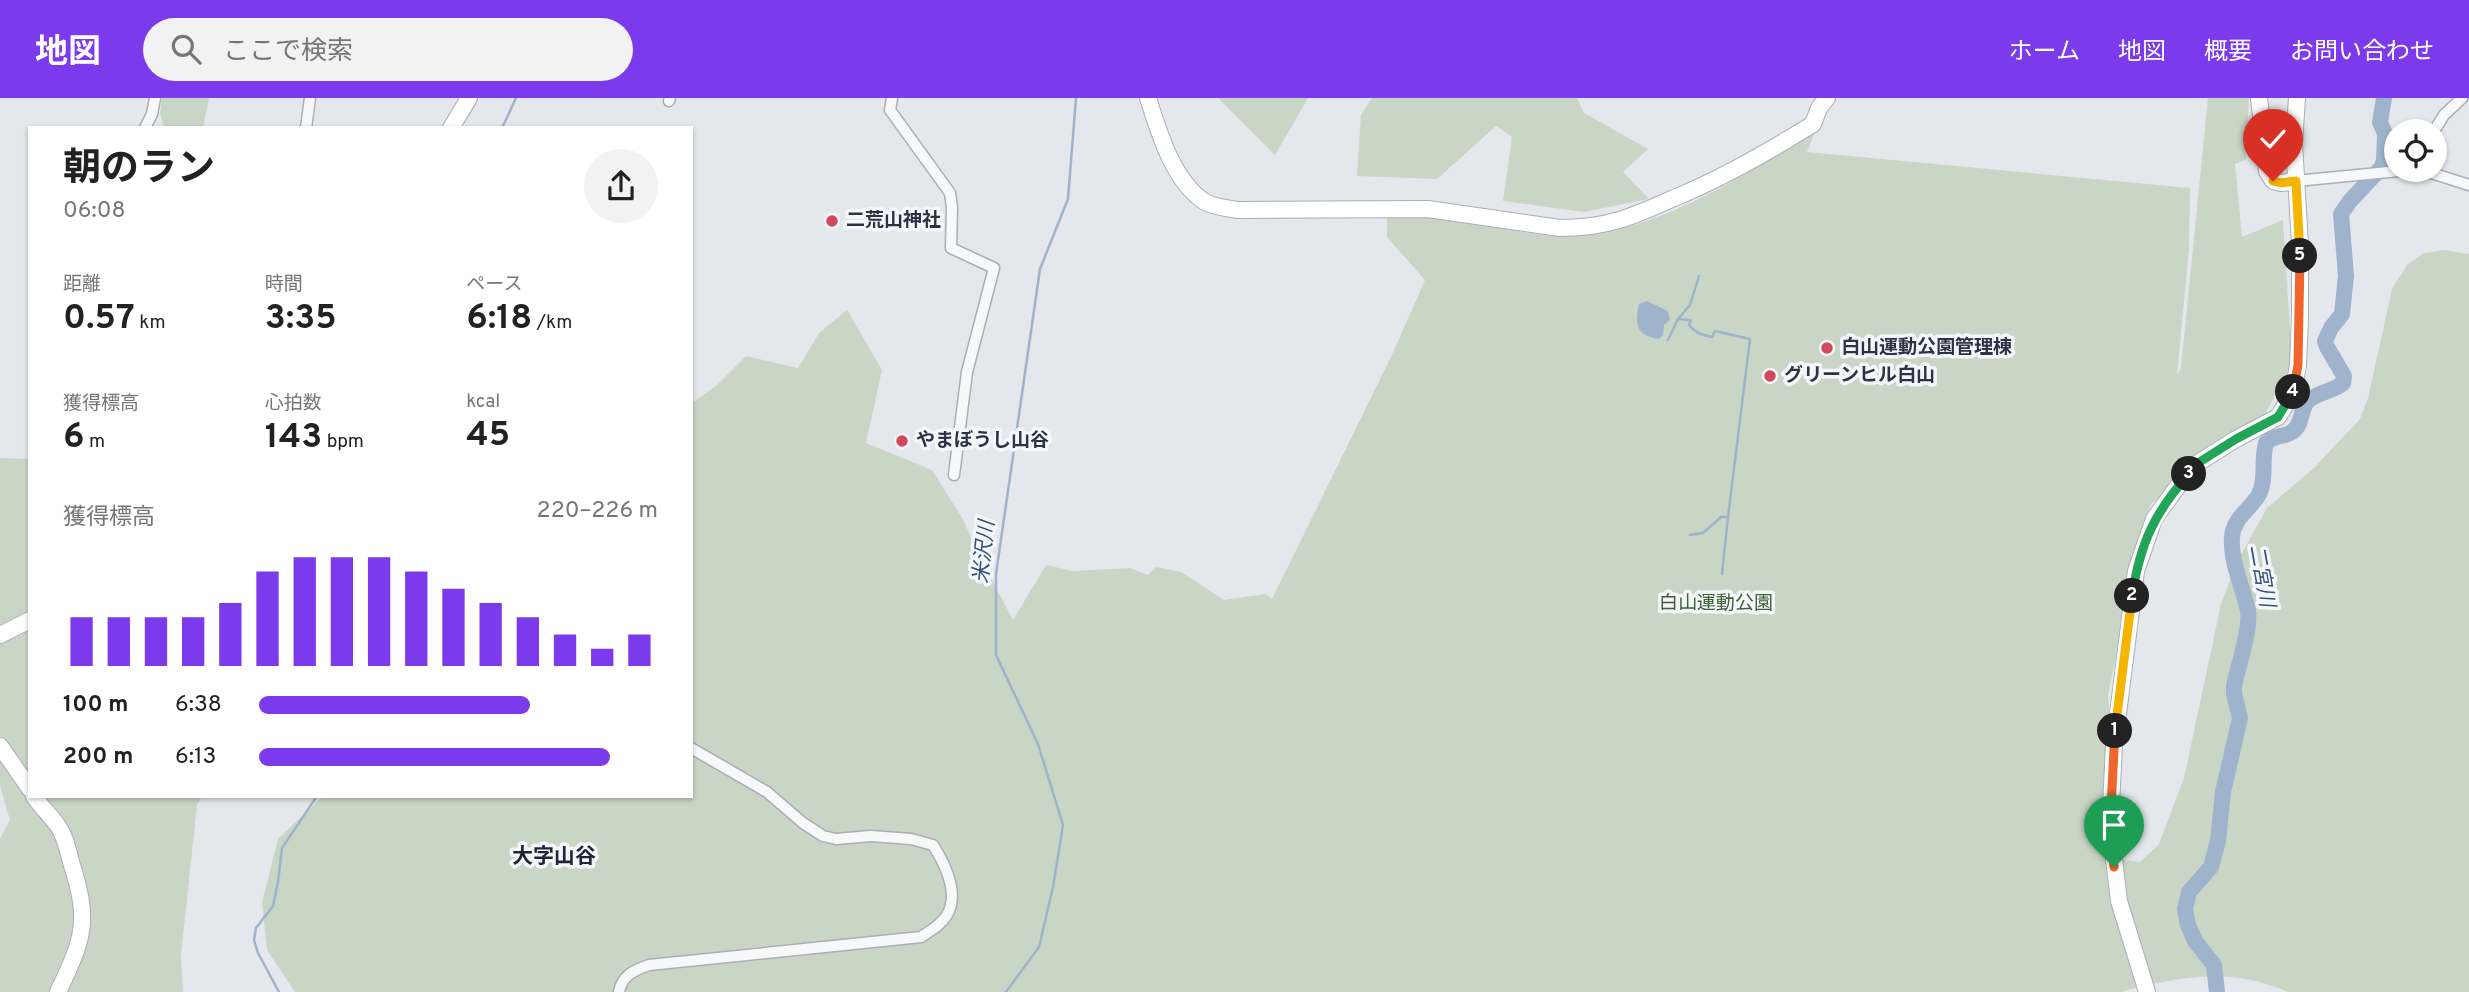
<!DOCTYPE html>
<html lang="ja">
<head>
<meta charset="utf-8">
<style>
	body { margin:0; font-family:Overpass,"Noto Sans JP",sans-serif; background:#f2f2f2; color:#222; height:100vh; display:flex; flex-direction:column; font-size:26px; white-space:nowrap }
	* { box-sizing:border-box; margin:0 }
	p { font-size:23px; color:#767676 }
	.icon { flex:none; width:38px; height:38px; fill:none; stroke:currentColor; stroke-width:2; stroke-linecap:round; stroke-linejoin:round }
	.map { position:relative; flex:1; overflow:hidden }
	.details { position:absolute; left:28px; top:28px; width:665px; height:672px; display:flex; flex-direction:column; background:#fff; border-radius:0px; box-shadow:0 2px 5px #0004 }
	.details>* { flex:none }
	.tools { position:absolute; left:2384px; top:21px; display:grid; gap:14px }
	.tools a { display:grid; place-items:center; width:63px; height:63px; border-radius:50%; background:#fff; box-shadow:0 2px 5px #0004; font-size:35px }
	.pin { position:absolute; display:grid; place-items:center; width:60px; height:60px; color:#fff; margin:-72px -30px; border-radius:50% 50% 50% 0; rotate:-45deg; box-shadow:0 0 7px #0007 }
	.pin .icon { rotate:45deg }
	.km { position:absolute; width:35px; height:35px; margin:-18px; border-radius:50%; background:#222; color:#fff; font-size:19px; line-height:35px; text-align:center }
	.round { display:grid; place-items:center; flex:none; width:74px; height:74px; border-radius:37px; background:#f2f2f2 }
	.overview { display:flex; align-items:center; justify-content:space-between; height:119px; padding:0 35px }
	h1 { font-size:38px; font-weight:700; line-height:52px }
	.metrics { display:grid; grid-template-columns:repeat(3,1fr); gap:10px; height:119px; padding:7px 35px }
	.metrics div { display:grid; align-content:center }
	.metrics b { font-size:35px; font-weight:700 }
	.metrics small { font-size:19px; font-weight:400 }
	.metrics p { font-size:19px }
	.chart { height:196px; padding:14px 35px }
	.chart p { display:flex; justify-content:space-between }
	.chart svg { width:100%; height:126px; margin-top:7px; stroke:#7c3aed; stroke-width:6 }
	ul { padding:0 35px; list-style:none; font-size:23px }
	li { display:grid; grid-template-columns:112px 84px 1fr; align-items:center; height:52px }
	li i { height:18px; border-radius:9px; background:#7c3aed }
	header { display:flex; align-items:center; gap:42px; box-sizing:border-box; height:98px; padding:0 35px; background:#7c3aed; color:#fff }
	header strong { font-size:33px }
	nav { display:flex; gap:38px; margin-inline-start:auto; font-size:24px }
	.search { width:490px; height:63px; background:#f2f2f2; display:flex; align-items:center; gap:18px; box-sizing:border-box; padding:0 24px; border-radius:38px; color:#767676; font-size:26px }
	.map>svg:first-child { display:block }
	.green { fill:#c9d6c5 }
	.water { fill:#9fb4cc }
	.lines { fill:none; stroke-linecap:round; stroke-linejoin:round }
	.stream { stroke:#9fb4cc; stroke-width:2.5 }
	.river { stroke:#9fb4cc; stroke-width:16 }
	.street-casing { stroke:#a9aeb7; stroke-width:13 }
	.secondary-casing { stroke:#a9aeb7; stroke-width:18 }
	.street { stroke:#f7f8fa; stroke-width:10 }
	.secondary { stroke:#fff; stroke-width:16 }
	.split-1-casing { stroke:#fff; stroke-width:14 }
	.split-2-casing { stroke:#fff; stroke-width:14 }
	.split-3-casing { stroke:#fff; stroke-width:14 }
	.split-4-casing { stroke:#fff; stroke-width:14 }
	.split-5-casing { stroke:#fff; stroke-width:14 }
	.split-6-casing { stroke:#fff; stroke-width:14 }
	.split-1 { stroke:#f0652b; stroke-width:9 }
	.split-2 { stroke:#f5b400; stroke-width:9 }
	.split-3 { stroke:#22a559; stroke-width:9 }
	.split-4 { stroke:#22a559; stroke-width:9 }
	.split-5 { stroke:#f0652b; stroke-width:9 }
	.split-6 { stroke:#f5b400; stroke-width:9 }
	.poi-dot { fill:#d1495b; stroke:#f4f6f9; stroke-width:2.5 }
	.labels { text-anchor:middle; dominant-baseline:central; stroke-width:7; stroke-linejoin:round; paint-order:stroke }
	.poi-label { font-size:19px; font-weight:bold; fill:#2b3445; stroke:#f4f6f9; text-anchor:start }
	.park-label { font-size:19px; fill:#3f6138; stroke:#f4f6f9 }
	.water-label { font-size:21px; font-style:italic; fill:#34527a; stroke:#f4f6f9 }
	.neighbourhood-label { font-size:21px; font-weight:bold; fill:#1d2536; stroke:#f4f6f9 }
</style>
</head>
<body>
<header>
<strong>地図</strong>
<div class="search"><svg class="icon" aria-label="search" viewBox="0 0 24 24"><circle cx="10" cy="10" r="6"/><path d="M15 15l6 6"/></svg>ここで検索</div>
<nav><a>ホーム</a><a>地図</a><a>概要</a><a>お問い合わせ</a></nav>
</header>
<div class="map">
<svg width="2469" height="894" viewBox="0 0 2469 894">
	<rect width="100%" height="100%" fill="#e4e7ec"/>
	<!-- green -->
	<path class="green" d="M162,0H209L203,30H164L160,15Z
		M1218,0H1308L1275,57Z
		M1372,0H1577L1584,15L1648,51L1623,74L1649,101L1584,114L1503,103L1512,39L1496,28L1437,81L1357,78L1361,17Z
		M2208,0H2249L2246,62L2235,66L2242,139L2283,122L2292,264L2259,328L2151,406L2144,423L2108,597L2118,748L2123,762L2140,764L2159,746L2184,680L2221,506L2237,464L2267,410L2314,370L2360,321L2368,300L2392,191L2407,167L2424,155L2444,152L2469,156V894H2288C2233,869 2178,878 2121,894H295L267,852L262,804L278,741L323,698H691V306L717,287L746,258L798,270L819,235L847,212L882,272L866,345L932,372L964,423L975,450L1013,522L1046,467L1073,473L1130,470L1148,477L1156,469L1181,474L1224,502L1266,496L1272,501L1391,259L1425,182L1387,139V116C1400,116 1412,116 1425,117C1467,120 1509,134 1551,138C1641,145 1741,80 1815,33L1807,54L2190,90L2189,151L2177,277L2181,270Z
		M0,360L30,361V698H202L197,707L181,857L183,894H0V741L10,722L0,688Z"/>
	<!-- water -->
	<path class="water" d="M1647,203L1668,213L1670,222L1664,227L1663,237L1659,241C1635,237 1635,226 1639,206Z"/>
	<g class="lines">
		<!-- stream -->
		<path class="stream" d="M502,30L516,0
			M1678,221L1691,222L1689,227C1695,235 1703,237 1712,239L1715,233L1750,241L1728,419H1721L1703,435L1690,437
			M1668,242L1678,221L1690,207L1699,178
			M1722,476L1728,419
			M279,894L258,855L254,842L256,830L273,808L278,784L282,750L317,698
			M1006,894L1039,849L1053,789L1063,727L1038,646L996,557V476L1040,171L1068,101L1076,0"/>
		<!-- river -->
		<path class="river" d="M2217,894L2214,867L2195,843L2188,827L2185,811L2189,794L2211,769L2218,743L2223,694L2240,620L2234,596V588C2238,568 2251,531 2248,513C2243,489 2230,463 2232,439C2233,421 2249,412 2258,398C2267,383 2261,362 2266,345C2274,337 2284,339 2292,334C2303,327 2300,312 2307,304C2316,294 2333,294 2343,285L2344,278L2327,249L2325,243L2331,230L2342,216L2346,178L2341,116L2350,103L2382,69L2384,62L2385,36L2380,24L2384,0"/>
		<defs>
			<path id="street" d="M892,0L890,12L950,95L952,109L951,150L994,170L967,274L954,377
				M669,3L670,0
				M145,30L152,16L155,0
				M306,30L310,0
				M2434,33L2444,17L2462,0
				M2422,72L2469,87
				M2296,83L2409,72
				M619,894C622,877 635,872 649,867L921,839C930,833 941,827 947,817C960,795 945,766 933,747L911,741L871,738L836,741L823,738L803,725L767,694L691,650"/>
			<path id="secondary" d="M1148,0C1159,35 1173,83 1205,104C1214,109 1227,110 1237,112L1428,111L1560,130C1607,130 1632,119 1674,100C1723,80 1768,54 1813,26L1819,10L1827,0
				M2259,0L2267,73L2273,83L2281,85L2296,83
				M451,30L469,0
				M0,537L30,522
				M0,648L30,691
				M34,698C41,709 51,718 58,728C65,738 68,752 71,764C90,823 84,840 58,894
				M2147,894L2119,803L2110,728L2114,648L2136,473L2154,421L2178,388L2198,365L2236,341L2278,319L2293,295L2298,267L2300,221V146L2294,46L2297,0"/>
		</defs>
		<!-- street casing -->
		<use href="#street" class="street-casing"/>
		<!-- secondary casing -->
		<use href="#secondary" class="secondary-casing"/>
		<!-- street -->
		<use href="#street" class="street"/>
		<!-- secondary -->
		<use href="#secondary" class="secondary"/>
	</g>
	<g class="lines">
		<defs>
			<path id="split-1" d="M2114,769L2110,728L2115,633"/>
			<path id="split-2" d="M2115,633L2132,498"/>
			<path id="split-3" d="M2132,498C2140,446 2154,415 2189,376"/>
			<path id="split-4" d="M2189,376L2198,365L2236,341L2278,319L2293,294"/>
			<path id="split-5" d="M2293,294L2298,267L2300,158"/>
			<path id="split-6" d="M2273,83L2281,85L2296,83L2300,158"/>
		</defs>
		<!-- split-1 casing -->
		<use href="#split-1" class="split-1-casing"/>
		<!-- split-2 casing -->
		<use href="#split-2" class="split-2-casing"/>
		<!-- split-3 casing -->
		<use href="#split-3" class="split-3-casing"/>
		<!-- split-4 casing -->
		<use href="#split-4" class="split-4-casing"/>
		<!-- split-5 casing -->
		<use href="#split-5" class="split-5-casing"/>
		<!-- split-6 casing -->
		<use href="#split-6" class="split-6-casing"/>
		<!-- split-1 -->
		<use href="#split-1" class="split-1"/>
		<!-- split-2 -->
		<use href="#split-2" class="split-2"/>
		<!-- split-3 -->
		<use href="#split-3" class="split-3"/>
		<!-- split-4 -->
		<use href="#split-4" class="split-4"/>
		<!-- split-5 -->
		<use href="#split-5" class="split-5"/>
		<!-- split-6 -->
		<use href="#split-6" class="split-6"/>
	</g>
	<!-- markers -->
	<g class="poi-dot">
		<circle cx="832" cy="123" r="7"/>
		<circle cx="1827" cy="250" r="7"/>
		<circle cx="1770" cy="278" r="7"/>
		<circle cx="902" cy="343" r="7"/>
	</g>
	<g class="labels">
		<!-- poi labels -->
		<g class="poi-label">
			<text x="846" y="123">二荒山神社</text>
			<text x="1841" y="250">白山運動公園管理棟</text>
			<text x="1784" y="278">グリーンヒル白山</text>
			<text x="916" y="343">やまぼうし山谷</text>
		</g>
		<!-- park labels -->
		<g class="park-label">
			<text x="1716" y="506">白山運動公園</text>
		</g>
		<!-- water labels -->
		<g class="water-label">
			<text transform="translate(985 454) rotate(-84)">米沢川</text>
			<text transform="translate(2261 478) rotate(80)">二宮川</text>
		</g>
		<!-- neighbourhood labels -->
		<g class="neighbourhood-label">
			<text x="554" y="759">大字山谷</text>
		</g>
	</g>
</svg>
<div class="tools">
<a><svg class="icon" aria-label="locate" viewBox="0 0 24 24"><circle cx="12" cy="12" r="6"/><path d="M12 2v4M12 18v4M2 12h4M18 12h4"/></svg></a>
</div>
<div class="pin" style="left:2114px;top:769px;background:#1e9e55"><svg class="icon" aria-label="arrive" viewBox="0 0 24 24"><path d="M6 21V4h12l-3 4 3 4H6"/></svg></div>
<div class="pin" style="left:2273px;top:83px;background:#d93025"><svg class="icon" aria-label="check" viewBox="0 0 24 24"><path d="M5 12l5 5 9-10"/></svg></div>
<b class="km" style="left:2115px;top:633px">1</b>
<b class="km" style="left:2132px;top:498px">2</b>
<b class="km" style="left:2189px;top:376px">3</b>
<b class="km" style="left:2293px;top:294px">4</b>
<b class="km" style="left:2300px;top:158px">5</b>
<section class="details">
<div class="overview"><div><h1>朝のラン</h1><p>06:08</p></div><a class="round"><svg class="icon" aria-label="share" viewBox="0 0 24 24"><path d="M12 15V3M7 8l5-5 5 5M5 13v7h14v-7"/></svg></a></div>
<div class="metrics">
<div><p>距離</p><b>0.57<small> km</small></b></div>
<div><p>時間</p><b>3:35</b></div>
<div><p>ペース</p><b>6:18<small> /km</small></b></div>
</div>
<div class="metrics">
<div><p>獲得標高</p><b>6<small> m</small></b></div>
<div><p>心拍数</p><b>143<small> bpm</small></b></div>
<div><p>kcal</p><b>45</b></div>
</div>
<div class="chart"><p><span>獲得標高</span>220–226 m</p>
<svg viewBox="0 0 160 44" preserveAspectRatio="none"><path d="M5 44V27M15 44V27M25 44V27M35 44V27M45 44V22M55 44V11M65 44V6M75 44V6M85 44V6M95 44V11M105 44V17M115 44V22M125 44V27M135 44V33M145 44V38M155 44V33"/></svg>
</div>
<ul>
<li><b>100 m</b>6:38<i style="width:68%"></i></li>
<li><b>200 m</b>6:13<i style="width:88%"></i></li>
</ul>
</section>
</div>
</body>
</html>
